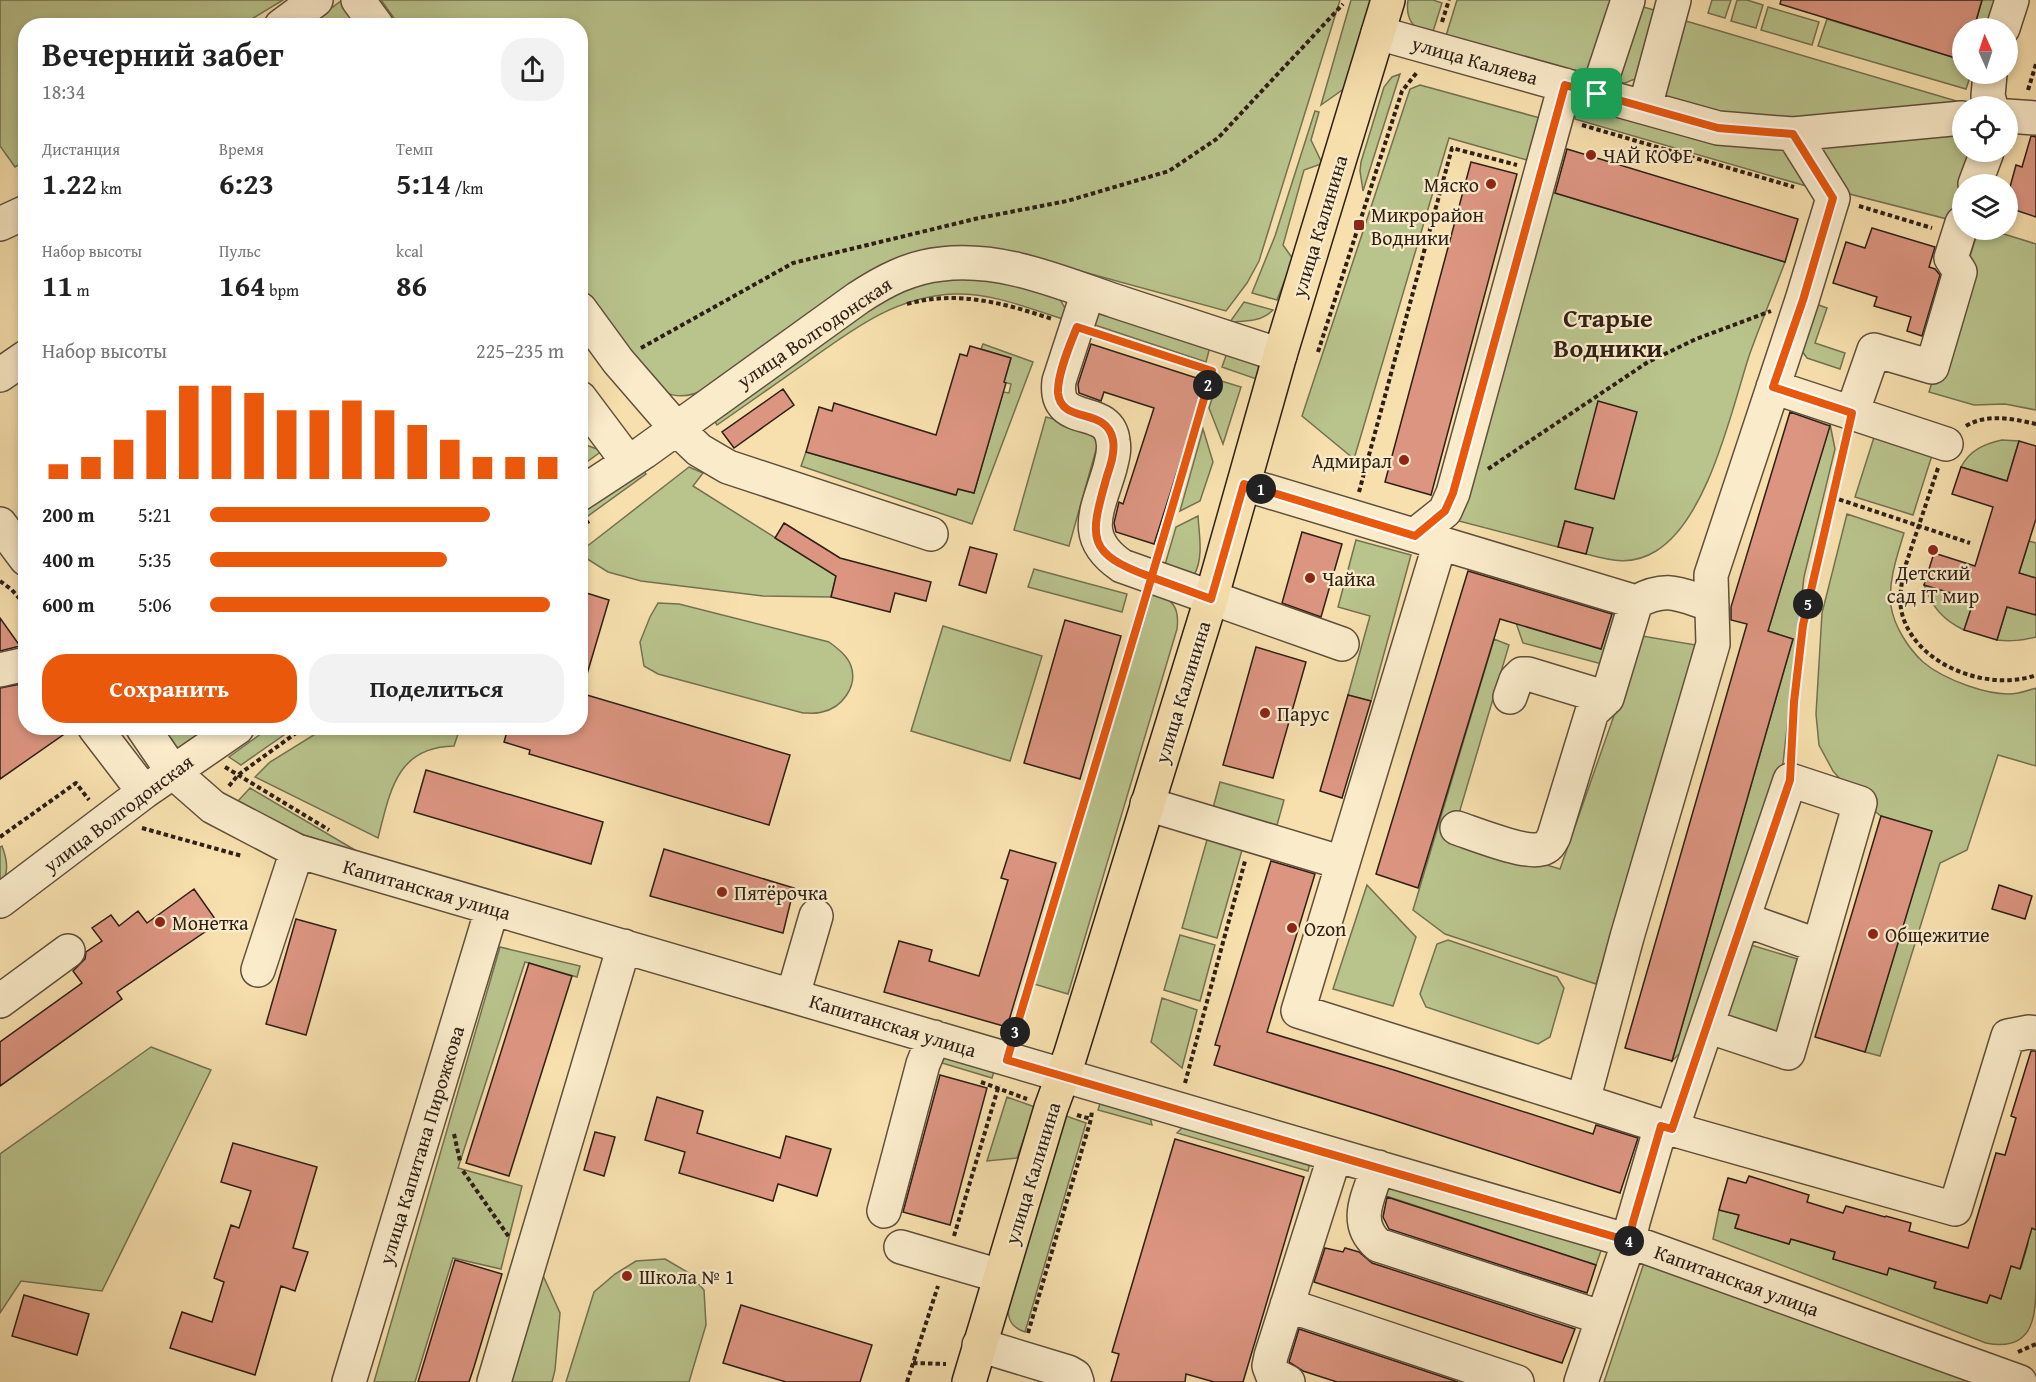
<!DOCTYPE html>
<html lang="ru">
<head>
<meta charset="utf-8">
<style>
	body { margin:0; font-family:"Gentium Book Plus",serif; background:#f2f2f2; color:#222; height:100vh; display:flex; flex-direction:column; font-size:22px; white-space:nowrap }
	* { box-sizing:border-box; margin:0 }
	p { font-size:20px; color:#767676 }
	.icon { flex:none; width:33px; height:33px; fill:none; stroke:currentColor; stroke-width:2; stroke-linecap:round; stroke-linejoin:round }
	.map { position:relative; flex:1; overflow:hidden }
	.details { position:absolute; left:18px; top:18px; width:570px; height:717px; display:flex; flex-direction:column; background:#fff; border-radius:24px; box-shadow:0 3px 9px #0003 }
	.details>* { flex:none }
	.needle { width:39px; rotate:357deg }
	.tools { position:absolute; left:1952px; top:18px; display:grid; gap:12px }
	.tools a { display:grid; place-items:center; width:66px; height:66px; border-radius:50%; background:#fff; box-shadow:0 3px 9px #0003; font-size:30px }
	.pin { position:absolute; display:grid; place-items:center; width:51px; height:51px; color:#fff; margin:-26px; border-radius:12px; box-shadow:0 3px 9px #0006 }
	.km { position:absolute; width:30px; height:30px; margin:-15px; border-radius:50%; background:#222; color:#fff; font-size:16px; line-height:30px; text-align:center }
	.round { display:grid; place-items:center; flex:none; width:63px; height:63px; border-radius:24px; background:#f2f2f2 }
	.headline { display:flex; align-items:center; justify-content:space-between; height:102px; padding:0 24px }
	h1 { font-size:33px; font-weight:700; line-height:45px }
	.stats { display:grid; grid-template-columns:repeat(3,1fr); gap:9px; height:102px; padding:6px 24px }
	.stats div { display:grid; align-content:center }
	.stats b { font-size:30px; font-weight:700 }
	.stats small { font-size:16px; font-weight:400 }
	.stats p { font-size:16px }
	.chart { height:168px; padding:12px 24px }
	.chart p { display:flex; justify-content:space-between }
	.chart svg { width:100%; height:108px; margin-top:6px; stroke:#ea580c; stroke-width:6 }
	.action { display:flex; gap:12px; margin-top:auto; padding:12px 24px }
	.action a { flex:1; height:69px; border-radius:24px; background:#ea580c; color:#fff; font-size:24px; font-weight:700; line-height:69px; text-align:center }
	.action a+a { background:#f2f2f2; color:#222 }
	ul { padding:0 24px; list-style:none; font-size:20px }
	li { display:grid; grid-template-columns:96px 72px 1fr; align-items:center; height:45px }
	li i { height:15px; border-radius:8px; background:#ea580c }
	.map>svg:first-child { display:block }
	.green { fill:#b9c38c; stroke:#747151; stroke-width:1.5 }
	.building { fill:#dc9581; stroke:#2e1f16; stroke-width:1.5 }
	.lines { fill:none; stroke-linecap:round; stroke-linejoin:round }
	.minor-casing { stroke:#604f3c; stroke-width:36 }
	.major-casing { stroke:#2e1f16; stroke-width:36 }
	.path { stroke:#2e1f16; stroke-width:4; stroke-dasharray:4.5 3; stroke-linecap:butt }
	.minor { stroke:#faebca; stroke-width:33 }
	.major { stroke:#f7e0ae; stroke-width:33 }
	.route-casing { stroke:#fff; stroke-width:12 }
	.route { stroke:#ea580c; stroke-width:8 }
	.poi-dot { fill:#8f2418; stroke:#faebca; stroke-width:2 }
	.labels { text-anchor:middle; dominant-baseline:central; stroke-width:4.5; stroke-linejoin:round; paint-order:stroke }
	.street-label { font-size:20px; fill:#2e1f16; stroke:#faebca }
	.poi-label { font-size:20px; fill:#2e1f16; stroke:#faebca; text-anchor:start }
	.district-label { font-size:26px; font-weight:bold; fill:#2e1f16; stroke:#faebca }
</style>
</head>
<body>
<div class="map">
<svg width="2036" height="1382" viewBox="0 0 2036 1382">
	<rect width="100%" height="100%" fill="#f7e0ae"/>
	<filter id="stains"><feTurbulence type="fractalNoise" baseFrequency=".00333" numOctaves="4"/><feColorMatrix values="0 0 0 0 .2 0 0 0 0 .09 0 0 0 0 .02 0 0 0 .5 -.17"/></filter>
	<radialGradient id="worn" r=".72"><stop offset=".6" stop-color="#630" stop-opacity="0"/><stop offset="1" stop-color="#630" stop-opacity=".3"/></radialGradient>
	<!-- green -->
	<path class="green" d="M0,0H283L242,25L26,26L25,161L15,167L0,146Z
		M381,0H1340L1259,261L1247,283L1226,311L1011,252C963,243 931,244 886,264L705,389C682,402 662,395 643,379L581,289L580,26L399,25Z
		M1351,0H1371L1345,88L1321,105Z
		M1408,0H1433L1442,3L1431,38C1414,29 1405,20 1408,0Z
		M1457,0H1620L1593,79L1445,39Z
		M1712,0H1731L1725,18L1708,13Z
		M1737,0H1747L1763,5L1756,28L1731,21Z
		M1982,0H1995L1986,28H1974Z
		M341,1L359,25L313,26L311,23Z
		M1633,4L1661,12L1640,77L1625,83L1609,82Z
		M1768,7L1819,22L1812,45L1761,30Z
		M1827,19L1962,60V74H1971L1966,89L1818,46Z
		M1686,21L1963,103L1780,119L1735,116L1663,99Z
		M1400,74L1363,191L1360,171L1361,162L1384,87L1392,77Z
		M1420,85L1540,118L1527,160L1449,138L1354,459L1302,416L1410,89Z
		M1581,101L1783,147L1813,188L1575,119Z
		M1315,111L1319,112L1311,140L1321,161V164L1304,170L1283,245L1293,259L1277,300L1252,293L1275,236Z
		M1962,123V152H1973L1951,220L1834,190L1812,140Z
		M1551,192L1785,262C1773,294 1760,325 1749,356C1731,412 1708,519 1656,551C1632,566 1612,561 1586,554L1592,528L1565,521L1558,547L1459,521Z
		M1978,230H1991L2036,244V410L2005,404L1974,405L1929,392Z
		M963,271L1058,296L1066,310V320C1030,309 993,293 955,294C896,296 853,329 807,362C777,383 747,404 717,425L710,414L884,295Z
		M1244,302L1273,310C1261,322 1246,321 1230,322Z
		M1816,304L1827,308L1815,343L1845,353L1840,369L1807,358L1802,351Z
		M1103,311L1211,343L1206,362L1089,323L1096,314Z
		M983,344L1033,362L972,524L801,466L806,452L955,495L958,489L974,493L1003,392L1009,393L1011,384L1004,382L1011,358L981,349Z
		M1229,347C1248,357 1260,358 1262,381L1222,367Z
		M1218,380L1241,387L1223,444L1209,408Z
		M1046,417L1101,432L1069,546L1014,530Z
		M1830,424L1835,449L1804,577L1783,763L1753,867L1682,1051L1672,1061L1793,639L1768,631Z
		M1203,429L1213,462L1200,501L1180,511Z
		M1876,431L1934,449L1913,515L1855,497Z
		M2002,440L2019,441L2007,481L1961,467C1970,450 1984,444 2002,440Z
		M581,443L602,451L581,466Z
		M639,464L646,474L581,521L580,505Z
		M689,467L703,473L693,486L836,576L831,597L763,596L641,581L608,572L581,555V551Z
		M1847,514L1904,533C1897,556 1888,581 1891,606C1894,626 1908,648 1923,662C1943,679 1991,698 2018,693C2024,692 2030,690 2036,688V766L1998,755L1967,850L1940,863L1880,1056L1865,1052L1931,832L1881,816L1854,795L1833,771L1819,745L1816,714L1822,613Z
		M1198,516C1199,534 1204,558 1194,575H1162L1176,527Z
		M1356,540L1411,555L1371,701L1348,695L1370,616L1338,607Z
		M2029,541L2036,543V578L2019,573Z
		M1034,569L1127,594L1122,612L1028,587Z
		M1924,585L1974,600L1964,630C1943,620 1932,607 1924,585Z
		M1153,591C1172,600 1180,606 1177,629L1068,994L1034,984Z
		M658,603L679,604L829,642C837,648 847,655 851,666C858,686 842,708 822,712C816,714 809,713 803,713L658,674L644,666L640,642L650,617Z
		M2007,607L2036,615V637C2022,640 2011,642 1997,640Z
		M1612,613L1617,618L1603,662L1598,663L1523,643L1516,623L1601,649Z
		M943,626L1042,656L1010,761L911,731Z
		M1642,636L1702,646L1596,984L1445,934L1413,910L1494,639L1509,645L1452,837L1560,869Z
		M151,728H212L171,757Z
		M269,728H294L241,765L229,757Z
		M325,728H460L454,746C396,747 390,792 378,838L255,777L270,762Z
		M1220,782L1284,800L1277,825L1213,808Z
		M250,788L360,853L295,832L238,801Z
		M1209,833L1244,843L1217,938L1182,928Z
		M2,846C8,862 9,872 0,888V847Z
		M1367,885L1416,937L1393,1006L1333,989Z
		M1180,935L1215,945L1200,1001L1164,990Z
		M1448,940L1557,977L1564,988L1550,1037L1538,1044L1426,1007L1420,994L1437,944Z
		M1751,945L1801,960L1780,1037L1724,1017Z
		M500,947L580,966L577,977L525,962L458,1168L522,1186L501,1269L453,1258L415,1382H374Z
		M1162,998L1197,1010L1182,1068L1151,1042Z
		M151,1047L211,1070L102,1291L21,1281L0,1313V1154Z
		M946,1050L996,1065L992,1078L942,1063Z
		M1007,1097L1035,1107L1017,1158L987,1161Z
		M1102,1097L1150,1117L1152,1125L1098,1110Z
		M1066,1116L1086,1123L1025,1332C1014,1328 1009,1323 1008,1311Z
		M1184,1126L1311,1158L1308,1171L1177,1133Z
		M1392,1176L1605,1239L1596,1265L1386,1196Z
		M1719,1210L1739,1215L1735,1228L1789,1244L1791,1239L1835,1252L1833,1259L1889,1268L1936,1282L1935,1288L1987,1303L1990,1295L2001,1298L2011,1266L2021,1268L2028,1244L2025,1226L2035,1229L2036,1226C2036,1243 2036,1260 2036,1277C2036,1313 2036,1353 1986,1343L1713,1239Z
		M665,1259L689,1273L704,1290L706,1325L689,1382H566L594,1292L615,1274L636,1261Z
		M1644,1263L1980,1382H1604Z
		M541,1271L560,1313L555,1370L552,1382H496Z"/>
	<!-- building -->
	<path class="building" d="M1781,0H1982L1974,28H1962V60L1780,4Z
		M2031,136L2036,137V217L2009,208L2012,199L2007,198L2016,165L2022,167Z
		M1567,149L1798,219L1785,262L1555,193Z
		M1471,162L1517,174L1431,495L1385,482Z
		M1872,228L1935,247L1929,267L1935,269L1940,275L1922,336L1907,331L1911,317L1874,306L1877,297L1833,283L1846,242L1865,248Z
		M1091,344L1206,381L1154,544L1116,532L1114,523L1119,502L1123,504L1154,408L1104,392L1101,401L1079,393L1078,384Z
		M970,346L1011,358L1004,382L1006,383L974,493L958,489L956,495L806,452L819,407L832,411L834,403L936,435L960,354L967,356Z
		M783,389L794,405L734,448L722,432Z
		M1598,401L1637,412L1614,499L1575,489Z
		M1790,412L1830,426L1768,631L1793,639L1672,1061L1625,1048L1747,624L1731,620V607Z
		M2019,441L2036,446V519L2019,573L2036,578V615L2007,607L1997,640L1964,630L1974,600L1924,585L1934,553L1975,566L1993,507L1952,494L1961,467L2007,481Z
		M1565,521L1593,528L1586,554L1558,547Z
		M784,523L840,558L931,582L926,601L895,593L890,612L831,597L836,576L775,538Z
		M1302,532L1342,544L1321,617L1282,603Z
		M970,547L997,554L986,593L959,585Z
		M1468,571L1612,614L1601,649L1500,619L1418,888L1376,874Z
		M580,591L609,600L585,681L580,680Z
		M0,618L20,646L0,651Z
		M1065,620L1121,636L1080,779L1024,763Z
		M1256,647L1306,662L1273,778L1223,765Z
		M26,683V728H73L0,779V688Z
		M580,693L790,755L769,825L529,754L530,750L504,742L508,728H580Z
		M1348,695L1371,701L1342,798L1320,791Z
		M426,770L603,822L591,864L414,812Z
		M1881,816L1932,831L1865,1052L1815,1037Z
		M664,849L794,888L783,933L650,896Z
		M1010,850L1056,863L1007,1027L884,992L899,941L932,950L929,961L979,976L1008,880L1001,878Z
		M1271,861L1315,874L1267,1032L1394,1070L1593,1134L1596,1125L1638,1138L1620,1193L1374,1114L1214,1065L1220,1046L1215,1045Z
		M1999,885L2032,896L2025,919L1992,909Z
		M194,889L218,923L117,992L122,999L0,1086V1042L82,983L73,971L85,959L86,952L102,941L92,928L111,915L119,926L138,911L147,923Z
		M296,919L336,930L306,1035L266,1024Z
		M529,963L572,976L509,1176L466,1163Z
		M2031,1051H2036V1230L2032,1228L2020,1269L2011,1266L2001,1299L1990,1295L1987,1303L1934,1288L1936,1282L1889,1268L1887,1275L1833,1259L1835,1252L1791,1239L1789,1244L1735,1228L1739,1215L1719,1210L1728,1178L1746,1183L1749,1176L1809,1195L1807,1202L1843,1213L1846,1206L1885,1217L1886,1216L1911,1223L1909,1231L1968,1248L1996,1153L2005,1155L2016,1118L2011,1116Z
		M940,1075L987,1088L950,1225L903,1212Z
		M657,1097L703,1111L697,1133L780,1158L786,1136L831,1149L817,1196L778,1184L773,1201L679,1173L685,1152L645,1140Z
		M595,1132L615,1137L604,1176L584,1170Z
		M1175,1139L1304,1177L1243,1382H1214L1186,1374L1185,1382H1111L1119,1354L1112,1352Z
		M233,1143L317,1167L293,1248L308,1252L295,1291L281,1286L255,1375L170,1348L182,1312L212,1322L224,1282L214,1278L231,1225L239,1228L251,1191L221,1182Z
		M1387,1197L1596,1265L1587,1293L1389,1229L1383,1217Z
		M1325,1248L1343,1252L1345,1248L1359,1252L1372,1263L1575,1329L1562,1363L1314,1282Z
		M455,1260L502,1274L474,1367L469,1382H418Z
		M24,1295L89,1314L77,1355L12,1336Z
		M741,1305L872,1345L860,1382H786L723,1363Z
		M1299,1329L1458,1382H1337L1303,1371L1289,1362Z"/>
	<g class="lines">
		<defs>
			<path id="minor" d="M358,0L377,26
				M281,26L316,0
				M2003,28L2012,0
				M1378,33L1718,128L1793,134L1962,118
				M1990,74L1988,96L1991,106
				M1597,94L1628,0
				M1645,107L1674,0
				M2007,116L2036,118
				M1975,184L1987,152
				M0,224L26,212
				M1088,292L1059,381C1053,430 1109,402 1113,441C1115,451 1112,459 1110,468C1098,510 1079,537 1122,566L1342,644
				M580,309L618,361L676,428L699,450L728,467L931,534
				M0,375L26,357
				M1773,387L1946,444
				M580,398L628,462
				M1852,413L1874,350L1932,367L1960,272L1951,258L1962,223
				M1244,484L1636,602L1607,698L1592,712L1554,836C1551,842 1549,847 1541,849C1525,854 1475,834 1457,828
				M580,494L644,452L858,298C884,281 910,267 942,264C1002,257 1059,282 1115,301C1170,319 1225,337 1280,355
				M0,524L26,559
				M1415,535L1445,511L1453,493L1565,85
				M1440,543L1298,1011L1583,1101L1627,937L1713,644L1711,575L1802,300L1833,198L1793,134
				M1636,602C1668,585 1680,595 1712,605
				M0,670L26,664
				M1510,697L1516,680L1522,674H1528L1607,698
				M95,728L144,792
				M143,728L173,772L213,807L297,851L1629,1241L2020,1382
				M1147,804L1343,863
				M0,901L144,792L237,728
				M1743,919L1819,946
				M258,970L297,851
				M793,995L816,916
				M0,1001L68,951
				M1661,1126L1955,1209L2008,1036L2029,1032L2036,1033
				M1672,1129L1790,780L1860,803L1788,1053L1707,1026
				M1378,1167C1369,1196 1352,1222 1378,1245L1603,1318
				M884,1211L923,1064L934,1037
				M901,1247L1000,1276
				M1287,1305L1517,1382
				M979,1345L1068,1372L1075,1376L1077,1382
				M349,1382L492,909
				M494,1382L624,946
				M1288,1382L1272,1374L1269,1366L1271,1356L1335,1155
				M1581,1382L1629,1241L1633,1222L1661,1126L1583,1101"/>
			<path id="major" d="M969,1382L1051,1108L1070,1056L1211,599L1280,355L1388,0"/>
		</defs>
		<!-- minor casing -->
		<use href="#minor" class="minor-casing"/>
		<!-- major casing -->
		<use href="#major" class="major-casing"/>
		<!-- path -->
		<path class="path" d="M1442,22L1449,0
			M2028,90L2036,64
			M1582,125L1794,187
			M1859,206L1932,228
			M907,304C957,290 1004,303 1052,319
			M1102,335L1212,371L1159,552
			M641,348L793,263L979,218L1067,201L1169,171L1218,138L1343,4
			M1318,352L1402,91L1418,71
			M1966,426C1987,413 2014,419 2036,424
			M1938,468L1905,567C1902,581 1899,595 1901,609C1911,664 1988,693 2036,675
			M1488,469L1648,362L1696,339L1771,311
			M1359,492L1452,148L1517,165
			M1832,497L1970,543
			M580,527L589,521
			M0,581L12,590L26,606
			M1791,754L1794,702L1803,625L1846,440
			M225,767L329,830
			M229,786L238,775L303,728
			M142,828L242,856
			M0,837L76,783L89,800
			M1014,1034L1144,602
			M981,1082L1027,1099
			M1185,1083L1245,861
			M1077,1115L1091,1119
			M454,1134L460,1161
			M463,1171L509,1237
			M954,1236L999,1085
			M1028,1333L1091,1119L1092,1110
			M2018,1352L2036,1344
			M913,1363L946,1364
			M907,1382L938,1286"/>
		<!-- minor -->
		<use href="#minor" class="minor"/>
		<!-- major -->
		<use href="#major" class="major"/>
	</g>
	<g class="lines">
		<defs>
			<path id="route" d="M1597,94L1565,85L1453,493L1445,511L1415,536L1244,484L1211,599L1151,577C1084,553 1090,537 1107,476C1111,464 1115,452 1113,440C1107,406 1061,425 1058,393C1057,375 1070,344 1077,327L1212,371C1148,594 1079,817 1013,1039L1007,1060L1629,1241L1633,1222L1661,1126L1672,1129L1790,780L1794,702L1803,625L1852,413L1773,387L1803,300L1833,198L1793,134L1718,128L1597,94"/>
		</defs>
		<!-- route casing -->
		<use href="#route" class="route-casing"/>
		<!-- route -->
		<use href="#route" class="route"/>
	</g>
	<!-- markers -->
	<g class="poi-dot">
		<circle cx="1591" cy="155" r="6"/>
		<circle cx="1491" cy="184" r="6"/>
		<rect x="1353" y="219" width="12" height="12" rx="3"/>
		<circle cx="1404" cy="460" r="6"/>
		<circle cx="1933" cy="550" r="6"/>
		<circle cx="1310" cy="578" r="6"/>
		<circle cx="1265" cy="713" r="6"/>
		<circle cx="722" cy="892" r="6"/>
		<circle cx="160" cy="922" r="6"/>
		<circle cx="1292" cy="928" r="6"/>
		<circle cx="1873" cy="934" r="6"/>
		<circle cx="627" cy="1276" r="6"/>
	</g>
	<g class="labels">
		<!-- street labels -->
		<g class="street-label">
			<text transform="translate(1475 60) rotate(16)">улица Каляева</text>
			<text transform="translate(1319 226) rotate(-73)">улица Калинина</text>
			<text transform="translate(814 332) rotate(-34)">улица Волгодонская</text>
			<text transform="translate(1182 692) rotate(-73)">улица Калинина</text>
			<text transform="translate(118 813) rotate(-37)">улица Волгодонская</text>
			<text transform="translate(427 889) rotate(16)">Капитанская улица</text>
			<text transform="translate(893 1025) rotate(17)">Капитанская улица</text>
			<text transform="translate(421 1145) rotate(-73)">улица Капитана Пирожкова</text>
			<text transform="translate(1032 1173) rotate(-73)">улица Калинина</text>
			<text transform="translate(1737 1280) rotate(20)">Капитанская улица</text>
		</g>
		<!-- poi labels -->
		<g class="poi-label">
			<text x="1603" y="155">ЧАЙ КОФЕ</text>
			<text x="1479" y="184" text-anchor="end">Мяско</text>
			<text x="1371" y="214">Микрорайон<tspan x="1371" dy="23">Водники</tspan></text>
			<text x="1392" y="460" text-anchor="end">Адмирал</text>
			<text x="1933" y="572" text-anchor="middle">Детский<tspan x="1933" dy="23">сад IT мир</tspan></text>
			<text x="1322" y="578">Чайка</text>
			<text x="1277" y="713">Парус</text>
			<text x="734" y="892">Пятёрочка</text>
			<text x="172" y="922">Монетка</text>
			<text x="1304" y="928">Ozon</text>
			<text x="1885" y="934">Общежитие</text>
			<text x="639" y="1276">Школа № 1</text>
		</g>
		<!-- district labels -->
		<g class="district-label">
			<text x="1608" y="317">Старые<tspan x="1608" dy="30">Водники</tspan></text>
		</g>
	</g>
	<rect width="100%" height="100%" filter="url(#stains)"/>
	<rect width="100%" height="100%" fill="url(#worn)"/>
</svg>
<div class="tools">
<a><svg class="needle" viewBox="-14 -14 28 28"><path d="M0-13l5 13h-10z" fill="#e53935"/><path d="M0 13l5-13h-10z" fill="#767676"/></svg></a>
<a><svg class="icon" aria-label="locate" viewBox="0 0 24 24"><circle cx="12" cy="12" r="6"/><path d="M12 2v4M12 18v4M2 12h4M18 12h4"/></svg></a>
<a><svg class="icon" aria-label="layers" viewBox="0 0 24 24"><path d="M12 4l9 5-9 5-9-5zM3 14l9 5 9-5"/></svg></a>
</div>
<div class="pin" style="left:1597px;top:94px;background:#1e9e55"><svg class="icon" aria-label="arrive" viewBox="0 0 24 24"><path d="M6 21V4h12l-3 4 3 4H6"/></svg></div>
<b class="km" style="left:1261px;top:489px">1</b>
<b class="km" style="left:1208px;top:385px">2</b>
<b class="km" style="left:1015px;top:1032px">3</b>
<b class="km" style="left:1629px;top:1241px">4</b>
<b class="km" style="left:1808px;top:604px">5</b>
<section class="details">
<div class="headline"><div><h1>Вечерний забег</h1><p>18:34</p></div><a class="round"><svg class="icon" aria-label="share" viewBox="0 0 24 24"><path d="M12 15V3M7 8l5-5 5 5M5 13v7h14v-7"/></svg></a></div>
<div class="stats">
<div><p>Дистанция</p><b>1.22<small> km</small></b></div>
<div><p>Время</p><b>6:23</b></div>
<div><p>Темп</p><b>5:14<small> /km</small></b></div>
</div>
<div class="stats">
<div><p>Набор высоты</p><b>11<small> m</small></b></div>
<div><p>Пульс</p><b>164<small> bpm</small></b></div>
<div><p>kcal</p><b>86</b></div>
</div>
<div class="chart"><p><span>Набор высоты</span>225–235 m</p>
<svg viewBox="0 0 160 44" preserveAspectRatio="none"><path d="M5 44V38M15 44V35M25 44V28M35 44V16M45 44V6M55 44V6M65 44V9M75 44V16M85 44V16M95 44V12M105 44V16M115 44V22M125 44V28M135 44V35M145 44V35M155 44V35"/></svg>
</div>
<ul>
<li><b>200 m</b>5:21<i style="width:79%"></i></li>
<li><b>400 m</b>5:35<i style="width:67%"></i></li>
<li><b>600 m</b>5:06<i style="width:96%"></i></li>
</ul>
<div class="action"><a>Сохранить</a><a>Поделиться</a></div>
</section>
</div>
</body>
</html>
